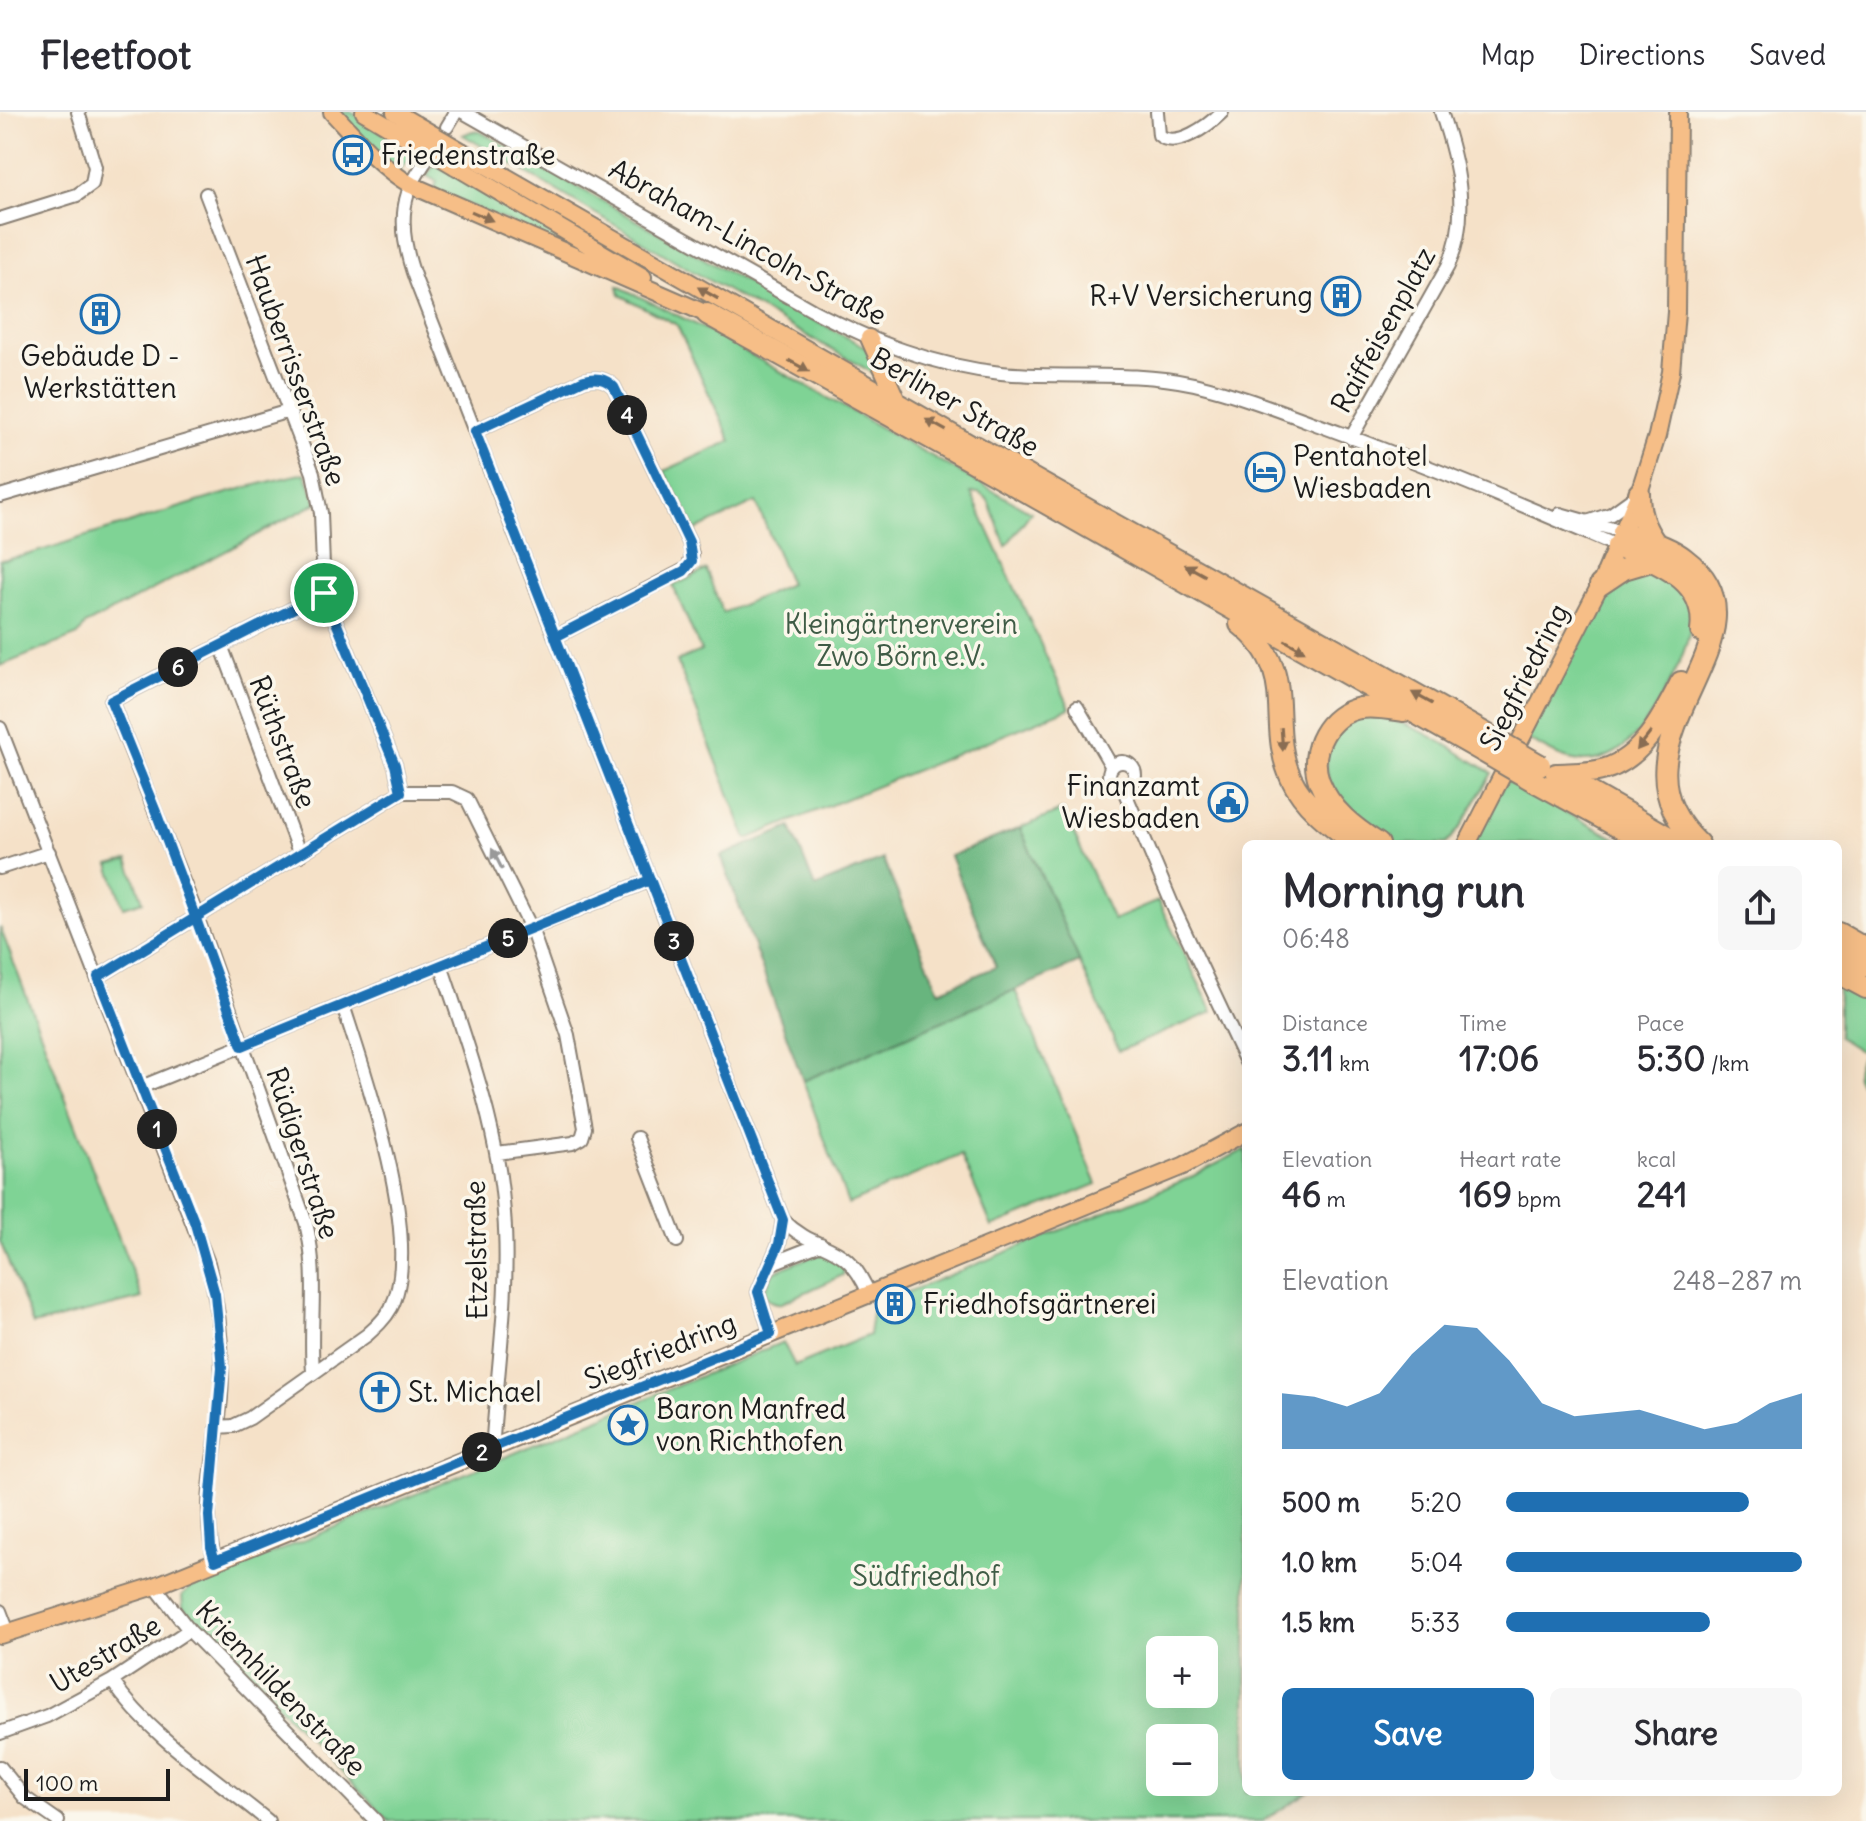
<!DOCTYPE html>
<html lang="en">
<head>
<meta charset="utf-8">
<style>
	body { margin:0; font-family:Delius,sans-serif; background:#f7f7f7; color:#2b2b33; height:100vh; display:flex; flex-direction:column; font-size:30px; white-space:nowrap }
	* { box-sizing:border-box; margin:0 }
	p { font-size:26px; color:#7c7c81 }
	.icon { flex:none; width:44px; height:44px; fill:none; stroke:currentColor; stroke-width:2; stroke-linecap:round; stroke-linejoin:round }
	.map { position:relative; flex:1; overflow:hidden }
	.panel { position:absolute; left:1242px; top:728px; width:600px; height:956px; display:flex; flex-direction:column; background:#fff; border-radius:12px; box-shadow:0 8px 32px #0002 }
	.panel>* { flex:none }
	.tools { position:absolute; left:1146px; top:1524px; display:grid; gap:16px }
	.tools a { display:grid; place-items:center; width:72px; height:72px; border-radius:12px; background:#fff; box-shadow:0 8px 32px #0002; font-size:40px }
	.scale { position:absolute; left:24px; bottom:20px; width:146px; box-sizing:border-box; padding-left:8px; border:4px solid #1c1c1c; border-top:0; font-size:22px; line-height:28px; white-space:nowrap; color:#1c1c1c; -webkit-text-stroke:6px #fbf7ec; paint-order:stroke }
	.pin { position:absolute; display:grid; place-items:center; width:68px; height:68px; color:#fff; margin:-34px; border:4px solid #fff; border-radius:50%; box-shadow:0 2px 8px #0007 }
	.km { position:absolute; width:40px; height:40px; margin:-20px; border-radius:50%; background:#222; color:#fff; font-size:22px; line-height:40px; text-align:center }
	.round { display:grid; place-items:center; flex:none; width:84px; height:84px; border-radius:12px; background:#f7f7f7 }
	.head { display:flex; align-items:center; justify-content:space-between; height:136px; padding:0 40px }
	h1 { font-size:44px; font-weight:700; line-height:60px }
	.stats { display:grid; grid-template-columns:repeat(3,1fr); gap:12px; height:136px; padding:8px 40px }
	.stats div { display:grid; align-content:center }
	.stats b { font-size:34px; font-weight:700 }
	.stats small { font-size:22px; font-weight:400 }
	.stats p { font-size:22px }
	.chart { height:224px; padding:16px 40px }
	.chart p { display:flex; justify-content:space-between }
	.chart svg { width:100%; height:144px; margin-top:8px; fill:#1f6fb2; opacity:.7 }
	.button { display:flex; gap:16px; margin-top:auto; padding:16px 40px }
	.button a { flex:1; height:92px; border-radius:12px; background:#1f6fb2; color:#fff; font-size:32px; font-weight:700; line-height:92px; text-align:center }
	.button a+a { background:#f7f7f7; color:#2b2b33 }
	ul { padding:0 40px; list-style:none; font-size:26px }
	li { display:grid; grid-template-columns:128px 96px 1fr; align-items:center; height:60px }
	li i { height:20px; border-radius:10px; background:#1f6fb2 }
	header { display:flex; align-items:center; gap:48px; box-sizing:border-box; height:112px; padding:0 40px; background:#fff; border-bottom:2px solid #e1e1e2 }
	header strong { font-size:38px }
	nav { display:flex; gap:44px; margin-inline-start:auto; font-size:28px }
	.map>svg:first-child { display:block }
	.green { fill:#7fd395; stroke:#4e7858; stroke-width:2; fill-rule:evenodd }
	.forest { fill:#67b57e; stroke:#42684d; stroke-width:2 }
	.lines { fill:none; stroke-linecap:round; stroke-linejoin:round }
	.minor-casing { stroke:#887e72; stroke-width:16 }
	.major-casing { stroke:#887e72; stroke-width:20 }
	.highway-casing { stroke:#887e72; stroke-width:24 }
	.minor { stroke:#fff; stroke-width:12 }
	.major { stroke:#f6be87; stroke-width:16 }
	.highway { stroke:#f6be87; stroke-width:20 }
	.major-bridge-casing { stroke:#887e72; stroke-width:20; stroke-linecap:butt }
	.highway-bridge-casing { stroke:#887e72; stroke-width:24; stroke-linecap:butt }
	.major-bridge { stroke:#f6be87; stroke-width:16 }
	.highway-bridge { stroke:#f6be87; stroke-width:20 }
	.oneway { fill:#896d52 }
	.oneway2 { fill:#999 }
	.route-casing { stroke:#fff; stroke-width:16 }
	.route { stroke:#1f6fb2; stroke-width:10 }
	.labels { text-anchor:middle; dominant-baseline:central; stroke-width:7; stroke-linejoin:round; paint-order:stroke }
	.poi-label { font-size:28px; fill:#1c1c1c; stroke:#fbf7ec; text-anchor:start }
	.street-label { font-size:28px; fill:#1c1c1c; stroke:#fbf7ec }
	.park-label { font-size:28px; fill:#3f5c46; stroke:#fbf7ec }
</style>
</head>
<body>
<header>
<strong>Fleetfoot</strong>
<nav><a>Map</a><a>Directions</a><a>Saved</a></nav>
</header>
<div class="map">
<svg width="1866" height="1709" viewBox="0 0 1866 1709">
	<rect width="100%" height="100%" fill="#fbf7ec"/>
	<filter id="ink" filterUnits="userSpaceOnUse"><feTurbulence type="fractalNoise" baseFrequency=".0125" numOctaves="2"/><feDisplacementMap in="SourceGraphic" scale="16" xChannelSelector="R" yChannelSelector="G"/><feConvolveMatrix kernelMatrix="1 2 1 2 8 2 1 2 1" color-interpolation-filters="sRGB"/></filter>
	<filter id="wash" filterUnits="userSpaceOnUse"><feTurbulence type="fractalNoise" baseFrequency=".006" numOctaves="4" result="noise"/><feDisplacementMap in="SourceGraphic" scale="32" xChannelSelector="R" yChannelSelector="G"/><feGaussianBlur stdDeviation="1.8" result="paint"/><feColorMatrix in="noise" values="0 0 0 0 0 0 0 0 0 0 0 0 0 0 0 0 0 1.4 0 .05"/><feComposite in="paint" operator="in"/></filter>
	<g filter="url(#wash)">
		<rect width="100%" height="100%" fill="#f5e1c8"/>
		<!-- green -->
		<path class="green" d="M338,0H351L414,41L398,60Z
			M472,19L481,20L777,188L858,231L866,236L884,267L694,160L463,23Z
			M434,53L452,61L618,156L433,78L437,70L427,64Z
			M618,174L703,216L1031,400L1006,434L988,388L979,381H971L1070,596L747,727L677,549L701,539L673,474L706,458L723,501L790,472L756,390L694,419L664,359L731,329L677,213L620,183Z
			M305,361L317,391L85,513L78,523L0,554V448C32,444 59,432 90,423C161,402 232,377 305,361Z
			M1654,459C1669,470 1685,478 1690,497C1698,528 1654,607 1631,628C1623,636 1611,644 1600,647C1572,655 1548,639 1526,626L1605,481L1626,464Z
			M1368,603C1414,608 1453,638 1492,661L1461,715L1446,732H1398L1391,729C1359,707 1321,684 1326,640C1329,616 1347,610 1368,603Z
			M1505,668L1626,732H1474Z
			M1063,698L1113,808L1158,789L1213,900L1119,939L1020,716Z
			M128,748L143,789L124,795L109,753Z
			M0,815L142,1186L33,1213L0,1129Z
			M1838,866L1866,882V976C1851,966 1856,955 1863,941L1838,925Z
			M1015,878L1097,1072L992,1115L961,1043L848,1092L803,969Z
			M1246,1037V1680H1308L1263,1709H389L183,1496L182,1484L191,1475L783,1230L795,1254L869,1223L873,1194L1187,1067ZM1160,1538H1204V1582H1160ZM1160,1626H1204V1670H1160Z
			M824,1139L846,1153L843,1163L782,1191C773,1192 767,1188 764,1179L773,1160Z"/>
		<!-- forest -->
		<path class="forest" d="M791,715L815,775L883,747L939,879L996,855L950,744L1020,716L1080,850L803,969L721,744Z"/>
	</g>
	<g filter="url(#ink)">
		<g class="lines">
			<defs>
				<path id="minor" d="M463,0L812,198C872,229 933,254 1001,261C1065,267 1130,258 1194,272C1245,284 1293,304 1343,322C1435,357 1527,394 1617,434
					M1157,0L1159,23C1176,38 1209,13 1222,0
					M447,15L456,0
					M427,47C420,58 412,69 408,81C399,108 406,142 416,169L783,1108C819,1144 845,1125 869,1182
					M206,82L313,361L321,401L324,481L395,653L401,680
					M0,107L77,83L92,72L95,55L78,0
					M475,319L584,268C596,265 605,266 614,275L689,430L692,443L688,456L555,525
					M1351,326L1448,154C1471,103 1458,50 1441,0
					M0,384L289,299
					M1560,402L1623,420
					M1590,409L1611,402L1636,384
					M221,533L300,743
					M1077,595L1112,655
					M0,616L208,1151C219,1195 224,1239 221,1285C217,1338 200,1397 215,1449
					M1109 663a13 13 0 1 1 26 0a13 13 0 1 1-26 0Z
					M1123,676L1175,799L1246,950
					M0,756L49,740
					M441,853C468,934 498,1015 504,1101C510,1175 498,1252 493,1326L495,1335
					M98,865L401,680H452L467,687L531,816L568,923L585,1016L582,1026L573,1031L497,1041
					M141,975L650,768
					M637,1026L677,1129
					M770,1152L821,1132
					M771,1222L758,1180L779,1132L783,1108
					M313,1260C309,1208 319,1164 306,1111L193,794L111,589L324,481
					M217,1315L233,1314L250,1306L367,1223C376,1215 385,1207 391,1196C425,1130 365,962 343,893
					M155,1474L189,1518L376,1709
					M0,1499L8,1520
					M112,1569C153,1628 214,1664 268,1709
					M0,1621L47,1604L112,1569L189,1518
					M0,1655L25,1686L58,1709"/>
				<path id="major" d="M332,0C357,27 379,54 411,73L707,202
					M364,0L406,25
					M395,0L415,12
					M463,40L975,334
					M455,54L643,165
					M869,226L898,291
					M1467,732L1600,473L1639,381L1657,324L1671,260L1676,200L1678,0
					M0,1523L155,1474L1183,1054L1246,1020"/>
				<path id="highway" d="M707,202L968,347L1482,639
					M975,334L1490,624
					M1639,381C1639,402 1644,415 1656,432
					M1623,420C1644,428 1668,433 1685,447C1786,523 1591,632 1699,732
					M1617,434C1656,451 1708,466 1701,519
					M1600,473L1624,457L1651,449
					M1240,512C1301,561 1265,609 1291,666C1304,694 1332,714 1356,732
					M1556,662C1572,661 1590,662 1605,657C1643,646 1664,603 1681,570
					M1558,662L1681,732
					M1532,668L1649,732
					M1379,732C1354,716 1330,698 1319,669C1308,638 1328,602 1360,596C1375,594 1390,597 1404,599
					M1838,821L1866,837
					M1838,838L1866,854
					M1838,861L1866,876"/>
			</defs>
			<!-- minor casing -->
			<use href="#minor" class="minor-casing"/>
			<!-- major casing -->
			<use href="#major" class="major-casing"/>
			<!-- highway casing -->
			<use href="#highway" class="highway-casing"/>
			<!-- minor -->
			<use href="#minor" class="minor"/>
			<!-- major -->
			<use href="#major" class="major"/>
			<!-- highway -->
			<use href="#highway" class="highway"/>
			<defs>
				<path id="major-bridge" d="M415,12L463,40
					M406,25L455,54"/>
				<path id="highway-bridge" d="M1490,624L1540,653
					M1482,639L1532,668"/>
			</defs>
			<!-- major-bridge casing -->
			<use href="#major-bridge" class="major-bridge-casing"/>
			<!-- highway-bridge casing -->
			<use href="#highway-bridge" class="highway-bridge-casing"/>
			<!-- major-bridge -->
			<use href="#major-bridge" class="major-bridge"/>
			<!-- highway-bridge -->
			<use href="#highway-bridge" class="highway-bridge"/>
		</g>
		<!-- one-way arrows -->
		<defs><path id="oneway-solid" d="M-6-.8H1V-3.2L6.5 0L1 3.2V.8H-6Z" transform="scale(2)"/></defs>
		<g class="oneway">
			<use href="#oneway-solid" transform="translate(482 104) rotate(24)"/>
			<use href="#oneway-solid" transform="translate(708 181) rotate(-150)"/>
			<use href="#oneway-solid" transform="translate(799 254) rotate(29)"/>
			<use href="#oneway-solid" transform="translate(936 313) rotate(-151)"/>
			<use href="#oneway-solid" transform="translate(1195 458) rotate(-151)"/>
			<use href="#oneway-solid" transform="translate(1295 534) rotate(29)"/>
			<use href="#oneway-solid" transform="translate(1422 586) rotate(-151)"/>
			<use href="#oneway-solid" transform="translate(1282 627) rotate(86)"/>
			<use href="#oneway-solid" transform="translate(1644 629) rotate(128)"/>
		</g>
		<use class="oneway2" href="#oneway-solid" transform="translate(497 747) rotate(-117)"/>
	</g>
	<g class="lines" filter="url(#ink)">
		<defs>
			<path id="route" d="M324,481L395,653L401,680L98,865L195,1112L215,1182L222,1255L209,1404L211,1435L215,1449L771,1222L758,1180L779,1132L783,1108C681,845 578,582 475,319L584,268C596,265 605,266 614,275L689,430L692,449L684,459L555,525L650,768L242,934L196,807L156,700L111,589L324,481"/>
		</defs>
		<!-- route casing -->
		<use href="#route" class="route-casing"/>
		<!-- route -->
		<use href="#route" class="route"/>
	</g>
	<!-- icons -->
	<defs>
		<symbol id="bus-ring" viewBox="-11 -11 22 22"><circle r="9.5" fill="#fbf7ec" stroke="#1f6fb2" stroke-width="1.5"/><path d="M-5-6H5V4H4V6H2V4H-2V6H-4V4H-5ZM-3.5-4V0h7V-4ZM-3.5 1.2v1.5H-2V1.2ZM2 1.2v1.5H3.5V1.2Z" fill="#1f6fb2"/></symbol>
		<symbol id="building-ring" viewBox="-11 -11 22 22"><circle r="9.5" fill="#fbf7ec" stroke="#1f6fb2" stroke-width="1.5"/><path d="M-4-6H4V6H1V3H-1V6H-4ZM-2.5-4.3h1.7v1.8h-1.7ZM.8-4.3h1.7v1.8H.8ZM-2.5-1h1.7V.8h-1.7ZM.8-1h1.7V.8H.8Z" fill="#1f6fb2"/></symbol>
		<symbol id="hotel-ring" viewBox="-11 -11 22 22"><circle r="9.5" fill="#fbf7ec" stroke="#1f6fb2" stroke-width="1.5"/><path d="M-6-4.5h1.5V1H6V5H4.5V3h-9V5H-6ZM-4 0a1.8 1.8 0 1 1 3.6 0ZM.5 0V-2.5h3Q6-2.5 6 0Z" fill="#1f6fb2"/></symbol>
		<symbol id="civic-ring" viewBox="-11 -11 22 22"><circle r="9.5" fill="#fbf7ec" stroke="#1f6fb2" stroke-width="1.5"/><path d="M-.6-6.5H3V-4.5H.6V-3L4-1V1h2V6H-6V1h2V-1L-.6-3ZM-1.2 2.5V6h2.4V2.5Z" fill="#1f6fb2"/></symbol>
		<symbol id="church-ring" viewBox="-11 -11 22 22"><circle r="9.5" fill="#fbf7ec" stroke="#1f6fb2" stroke-width="1.5"/><path d="M-1.2-6h2.4v3.5h3.3v2.4h-3.3V6h-2.4V-.1h-3.3v-2.4h3.3Z" fill="#1f6fb2"/></symbol>
		<symbol id="sight-ring" viewBox="-11 -11 22 22"><circle r="9.5" fill="#fbf7ec" stroke="#1f6fb2" stroke-width="1.5"/><path d="M0-6L1.8-2.2L6-1.7L2.9 1.2L3.7 5.4L0 3.3L-3.7 5.4L-2.9 1.2L-6-1.7L-1.8-2.2Z" fill="#1f6fb2"/></symbol>
	</defs>
	<g fill-rule="evenodd">
		<use href="#bus-ring" x="331" y="21" width="44" height="44"/>
		<use href="#building-ring" x="1319" y="162" width="44" height="44"/>
		<use href="#building-ring" x="78" y="180" width="44" height="44"/>
		<use href="#hotel-ring" x="1243" y="338" width="44" height="44"/>
		<use href="#civic-ring" x="1206" y="668" width="44" height="44"/>
		<use href="#building-ring" x="873" y="1170" width="44" height="44"/>
		<use href="#church-ring" x="358" y="1258" width="44" height="44"/>
		<use href="#sight-ring" x="606" y="1291" width="44" height="44"/>
	</g>
	<g class="labels">
		<!-- poi labels -->
		<g class="poi-label">
			<text x="381" y="43">Friedenstraße</text>
			<text x="1313" y="184" text-anchor="end">R+V Versicherung</text>
			<text x="100" y="244" text-anchor="middle">Gebäude D -<tspan x="100" dy="32">Werkstätten</tspan></text>
			<text x="1293" y="344">Pentahotel<tspan x="1293" dy="32">Wiesbaden</tspan></text>
			<text x="1200" y="674" text-anchor="end">Finanzamt<tspan x="1200" dy="32">Wiesbaden</tspan></text>
			<text x="923" y="1192">Friedhofsgärtnerei</text>
			<text x="408" y="1280">St. Michael</text>
			<text x="656" y="1297">Baron Manfred<tspan x="656" dy="32">von Richthofen</tspan></text>
		</g>
		<!-- street labels -->
		<g class="street-label">
			<text transform="translate(748 130) rotate(29)">Abraham-Lincoln-Straße</text>
			<text transform="translate(1383 218) rotate(-61)">Raiffeisenplatz</text>
			<text transform="translate(296 258) rotate(70)">Hauberrisserstraße</text>
			<text transform="translate(955 290) rotate(30)">Berliner Straße</text>
			<text transform="translate(1524 565) rotate(-63)">Siegfriedring</text>
			<text transform="translate(283 630) rotate(69)">Rüthstraße</text>
			<text transform="translate(303 1041) rotate(72)">Rüdigerstraße</text>
			<text transform="translate(476 1138) rotate(-91)">Etzelstraße</text>
			<text transform="translate(660 1239) rotate(-22)">Siegfriedring</text>
			<text transform="translate(105 1542) rotate(-31)">Utestraße</text>
			<text transform="translate(281 1576) rotate(46)">Kriemhildenstraße</text>
		</g>
		<!-- park labels -->
		<g class="park-label">
			<text x="901" y="512">Kleingärtnerverein<tspan x="901" dy="32">Zwo Börn e.V.</tspan></text>
			<text x="926" y="1464">Südfriedhof</text>
		</g>
	</g>
</svg>
<div class="tools">
<a>+</a>
<a>−</a>
</div>
<div class="scale">100 m</div>
<div class="pin" style="left:324px;top:481px;background:#1e9e55"><svg class="icon" aria-label="arrive" viewBox="0 0 24 24"><path d="M6 21V4h12l-3 4 3 4H6"/></svg></div>
<b class="km" style="left:157px;top:1017px">1</b>
<b class="km" style="left:482px;top:1340px">2</b>
<b class="km" style="left:674px;top:829px">3</b>
<b class="km" style="left:627px;top:303px">4</b>
<b class="km" style="left:508px;top:826px">5</b>
<b class="km" style="left:178px;top:555px">6</b>
<section class="panel">
<div class="head"><div><h1>Morning run</h1><p>06:48</p></div><a class="round"><svg class="icon" aria-label="share" viewBox="0 0 24 24"><path d="M12 15V3M7 8l5-5 5 5M5 13v7h14v-7"/></svg></a></div>
<div class="stats">
<div><p>Distance</p><b>3.11<small> km</small></b></div>
<div><p>Time</p><b>17:06</b></div>
<div><p>Pace</p><b>5:30<small> /km</small></b></div>
</div>
<div class="stats">
<div><p>Elevation</p><b>46<small> m</small></b></div>
<div><p>Heart rate</p><b>169<small> bpm</small></b></div>
<div><p>kcal</p><b>241</b></div>
</div>
<div class="chart"><p><span>Elevation</span>248–287 m</p>
<svg viewBox="0 0 160 44" preserveAspectRatio="none"><path d="M0 44V27L10 28L20 31L30 27L40 15L50 6L60 7L70 17L80 30L90 34L100 33L110 32L120 35L130 38L140 36L150 30L160 27V44z"/></svg>
</div>
<ul>
<li><b>500 m</b>5:20<i style="width:82%"></i></li>
<li><b>1.0 km</b>5:04<i style="width:100%"></i></li>
<li><b>1.5 km</b>5:33<i style="width:69%"></i></li>
</ul>
<div class="button"><a>Save</a><a>Share</a></div>
</section>
</div>
</body>
</html>
